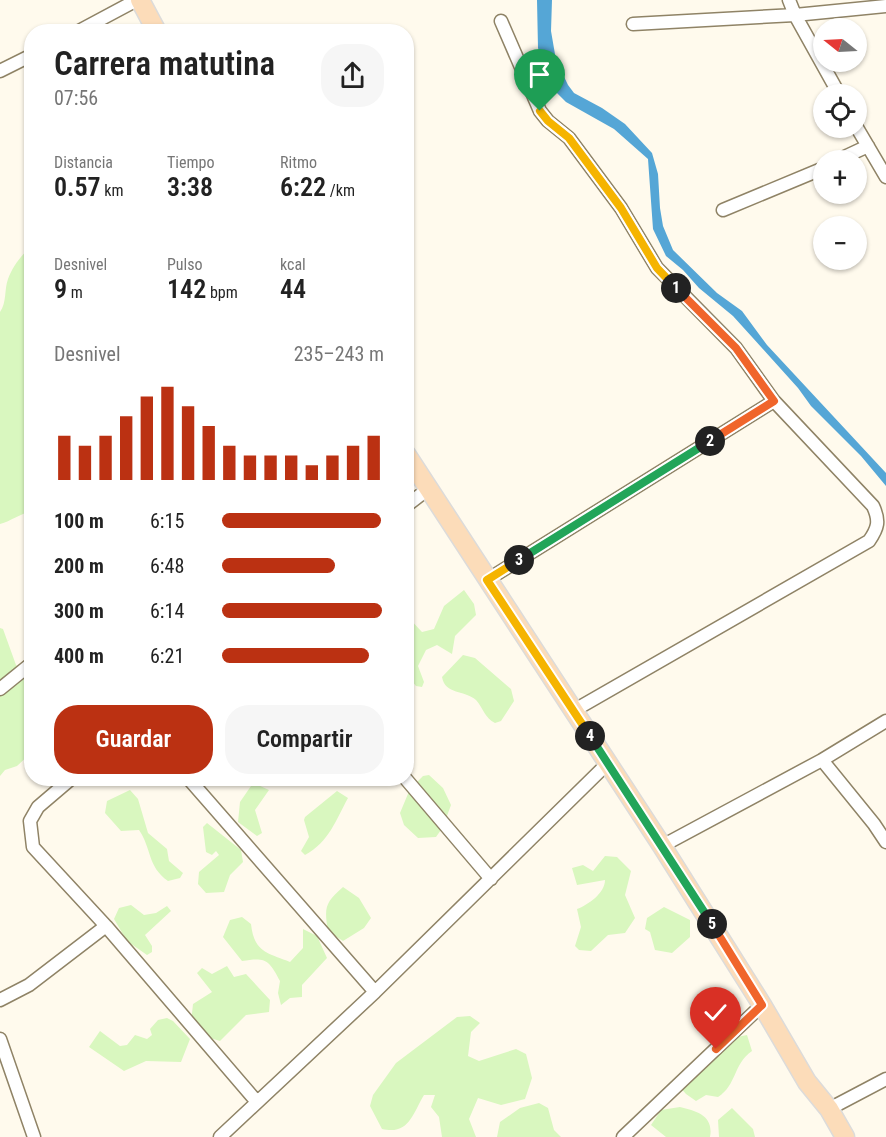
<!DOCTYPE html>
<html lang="es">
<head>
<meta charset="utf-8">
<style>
	body { margin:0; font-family:"Roboto Condensed",sans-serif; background:#f6f6f6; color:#222; height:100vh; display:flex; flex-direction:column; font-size:22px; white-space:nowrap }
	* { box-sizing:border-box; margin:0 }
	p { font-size:20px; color:#767676 }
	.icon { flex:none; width:33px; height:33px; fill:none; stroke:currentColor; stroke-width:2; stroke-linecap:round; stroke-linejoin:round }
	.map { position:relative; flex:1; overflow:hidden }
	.details { position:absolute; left:24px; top:24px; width:390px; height:762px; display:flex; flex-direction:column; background:#fff; border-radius:24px; box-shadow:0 2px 4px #0004 }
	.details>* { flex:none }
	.needle { width:39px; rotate:288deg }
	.fabs { position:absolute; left:813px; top:18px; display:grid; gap:12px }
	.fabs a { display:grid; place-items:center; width:54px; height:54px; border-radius:50%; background:#fff; box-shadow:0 2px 4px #0004; font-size:30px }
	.pin { position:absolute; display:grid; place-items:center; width:51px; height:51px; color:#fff; margin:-62px -26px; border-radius:50% 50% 50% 0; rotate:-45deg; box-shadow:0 0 6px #0007 }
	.pin .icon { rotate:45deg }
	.km { position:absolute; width:30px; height:30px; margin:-15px; border-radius:50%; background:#222; color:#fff; font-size:16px; line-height:30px; text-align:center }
	.round { display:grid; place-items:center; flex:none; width:63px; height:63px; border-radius:24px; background:#f6f6f6 }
	.head { display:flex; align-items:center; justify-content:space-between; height:102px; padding:0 30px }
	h1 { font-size:33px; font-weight:600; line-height:45px }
	.stats { display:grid; grid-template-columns:repeat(3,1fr); gap:9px; height:102px; padding:6px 30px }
	.stats div { display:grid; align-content:center }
	.stats b { font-size:26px; font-weight:600 }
	.stats small { font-size:16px; font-weight:400 }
	.stats p { font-size:16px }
	.chart { height:168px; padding:12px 30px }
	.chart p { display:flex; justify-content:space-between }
	.chart svg { width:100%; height:108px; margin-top:6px; stroke:#bb3112; stroke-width:6 }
	.button { display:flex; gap:12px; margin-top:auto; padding:12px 30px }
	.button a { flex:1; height:69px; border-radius:24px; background:#bb3112; color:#fff; font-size:24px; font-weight:600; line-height:69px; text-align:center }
	.button a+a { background:#f6f6f6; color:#222 }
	ul { padding:0 30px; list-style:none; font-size:20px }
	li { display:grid; grid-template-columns:96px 72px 1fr; align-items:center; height:45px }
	li i { height:15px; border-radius:8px; background:#bb3112 }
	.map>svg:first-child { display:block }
	.green { fill:#d9f7bf }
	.water { fill:#55a6d6 }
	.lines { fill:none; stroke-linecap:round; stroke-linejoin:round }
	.street-casing { stroke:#8f8366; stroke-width:15 }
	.primary-casing { stroke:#dcdbda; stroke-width:21 }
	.street { stroke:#fff; stroke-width:12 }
	.primary { stroke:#fcdcb9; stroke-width:18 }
	.split-1-casing { stroke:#fff; stroke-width:12 }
	.split-2-casing { stroke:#fff; stroke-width:12 }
	.split-3-casing { stroke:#fff; stroke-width:12 }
	.split-4-casing { stroke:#fff; stroke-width:12 }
	.split-5-casing { stroke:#fff; stroke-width:12 }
	.split-6-casing { stroke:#fff; stroke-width:12 }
	.split-1 { stroke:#f5b400; stroke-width:8 }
	.split-2 { stroke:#f0652b; stroke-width:8 }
	.split-3 { stroke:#22a559; stroke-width:8 }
	.split-4 { stroke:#f5b400; stroke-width:8 }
	.split-5 { stroke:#22a559; stroke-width:8 }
	.split-6 { stroke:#f0652b; stroke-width:8 }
</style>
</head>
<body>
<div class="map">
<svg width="886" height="1137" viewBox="0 0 886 1137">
	<rect width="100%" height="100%" fill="#fffaed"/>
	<!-- green -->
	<path class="green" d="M31,248V511C20,514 11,521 0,524V312C7,302 4,290 8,279C12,268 22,253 31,248Z
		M464,590L474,604L476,615L455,636L452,654L437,645L426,650L418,666L424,682L422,687L416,686L407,675V616L422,632L434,629L444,606Z
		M0,628L3,629L16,665L25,673L27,685L32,683L31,753L17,766L5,770L0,776Z
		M463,655L475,658L511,689L514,701L501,721L495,723C485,718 483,708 476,700C465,690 445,695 442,677Z
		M429,775L443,788L451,805L443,827L436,837L418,838L404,825L400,813L410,789L423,776Z
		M258,785L269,790L255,810L262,833L257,836L238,822L240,802L251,786Z
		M130,790L138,799L148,833L167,849L169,861L183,873L180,878L168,881C147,866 152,849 139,830L121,831L105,813L107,801Z
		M337,791L348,798C336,820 329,842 305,855L301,851L309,837L304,820L305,817Z
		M207,823L241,850L243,862L230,875L224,892L206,893L198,884L199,872L219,855L216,851L212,855L206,852L203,827Z
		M605,856L617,857L631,871L625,895L635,918L625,933L608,935L591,951L579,950L575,946L581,927L577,909C588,905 605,893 605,880L577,885L572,868L583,865L593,871Z
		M343,887L359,898L371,918L364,928L343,941L328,931C324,907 325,903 343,887Z
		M131,905L144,915L156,913L167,906L171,911L145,935L152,946V952L147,955L127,941L114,919L119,908Z
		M664,907L690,920V937L672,953L655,950L650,932L645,929L647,918Z
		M242,917L251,924C254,952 267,953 290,962L303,948V929L317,936L327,958L302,985V997L290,998L281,1005L278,993L280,981C269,960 266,957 242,961L223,937L230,920Z
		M227,966L234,977L246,974L270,1000L269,1012L246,1015L220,1041L197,1034L191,1023L193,1004L212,992L197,973L202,968L212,974Z
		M470,1016L480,1023L471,1032L468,1056L479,1061L516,1049L526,1054L532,1078L525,1099L501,1105L478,1098L469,1119L476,1137H442L439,1117L431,1107L435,1095H424C412,1115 409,1135 382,1129L370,1106L373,1095L396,1063L457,1017Z
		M167,1018L173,1021L190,1039L181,1062L146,1061L124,1071L89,1047L100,1031L120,1046L127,1045L135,1035L147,1039L152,1035L150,1029L158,1020Z
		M747,1035L752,1051C733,1064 737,1085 718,1097L706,1095L696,1101L686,1094L678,1085L701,1054L722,1040Z
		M539,1103L548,1108L554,1130L561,1137H497L500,1122L520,1108Z
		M680,1107C697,1111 714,1116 710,1137H666L651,1125L661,1110Z
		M732,1108L753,1129L755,1137H719L718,1120Z"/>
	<!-- water -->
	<path class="water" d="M537,0H552L551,31L556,60L568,85L574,93L602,108L625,124L652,153L658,174L660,208L663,226L673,250L717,293L742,311L767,345L886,473V486L861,456L811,406L798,388L733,316L699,288L683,270L666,256L653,229L648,159L614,129L566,102L556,92L550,82L538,48Z"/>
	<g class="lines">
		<defs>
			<path id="street" d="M789,0L795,15L839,94
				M501,21L540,111L548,121L569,138L621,208L657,268L736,348L774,401L873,506C880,521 878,528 869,541L573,711
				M633,24L795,15L886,6
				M77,32L137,0
				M0,71L32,55
				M856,126L886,177
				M838,160L868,146
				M723,210L824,168
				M406,506L428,489
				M487,580L774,401
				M0,689L32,663
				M822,760L886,721
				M72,778L38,807L30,821L33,847L106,926L257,1102
				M188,778L375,992
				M405,778L491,879
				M662,846L822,760L874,824L886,842
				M0,1000L29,985L106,926
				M0,1039L34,1137
				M829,1109L886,1079
				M220,1137L375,992L608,763
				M623,1137L762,1005"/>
			<path id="primary" d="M140,0L157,32
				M406,454L662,846L762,1005L807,1082L829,1109L845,1137"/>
		</defs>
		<!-- street casing -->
		<use href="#street" class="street-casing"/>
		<!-- primary casing -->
		<use href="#primary" class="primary-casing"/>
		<!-- street -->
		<use href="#street" class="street"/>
		<!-- primary -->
		<use href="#primary" class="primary"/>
	</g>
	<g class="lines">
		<defs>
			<path id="split-1" d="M540,111L548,121L569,138L621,208L657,268L676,288"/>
			<path id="split-2" d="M676,288L736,348L774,401L710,441"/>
			<path id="split-3" d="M519,560L710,441"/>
			<path id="split-4" d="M519,560L487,580L590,736"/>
			<path id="split-5" d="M590,736L712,924"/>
			<path id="split-6" d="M712,924L762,1005L716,1049"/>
		</defs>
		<!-- split-1 casing -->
		<use href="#split-1" class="split-1-casing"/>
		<!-- split-2 casing -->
		<use href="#split-2" class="split-2-casing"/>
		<!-- split-3 casing -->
		<use href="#split-3" class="split-3-casing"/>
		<!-- split-4 casing -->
		<use href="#split-4" class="split-4-casing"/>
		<!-- split-5 casing -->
		<use href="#split-5" class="split-5-casing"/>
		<!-- split-6 casing -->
		<use href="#split-6" class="split-6-casing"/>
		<!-- split-1 -->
		<use href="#split-1" class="split-1"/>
		<!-- split-2 -->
		<use href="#split-2" class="split-2"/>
		<!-- split-3 -->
		<use href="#split-3" class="split-3"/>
		<!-- split-4 -->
		<use href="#split-4" class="split-4"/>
		<!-- split-5 -->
		<use href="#split-5" class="split-5"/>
		<!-- split-6 -->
		<use href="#split-6" class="split-6"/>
	</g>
</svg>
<div class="fabs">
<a><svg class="needle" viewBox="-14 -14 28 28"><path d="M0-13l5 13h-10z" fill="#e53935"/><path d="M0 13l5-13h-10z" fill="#767676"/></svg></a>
<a><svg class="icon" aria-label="locate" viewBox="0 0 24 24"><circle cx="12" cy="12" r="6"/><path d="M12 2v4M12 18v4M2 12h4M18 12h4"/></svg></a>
<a>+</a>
<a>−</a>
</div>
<div class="pin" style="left:540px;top:111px;background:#1e9e55"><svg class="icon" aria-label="arrive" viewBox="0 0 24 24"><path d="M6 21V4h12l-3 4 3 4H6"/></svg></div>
<div class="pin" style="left:716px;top:1049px;background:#d93025"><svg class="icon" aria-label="check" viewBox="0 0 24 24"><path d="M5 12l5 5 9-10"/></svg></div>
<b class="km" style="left:676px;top:288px">1</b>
<b class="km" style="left:710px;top:441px">2</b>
<b class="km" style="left:519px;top:560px">3</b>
<b class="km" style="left:590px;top:736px">4</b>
<b class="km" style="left:712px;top:924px">5</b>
<section class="details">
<div class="head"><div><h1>Carrera matutina</h1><p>07:56</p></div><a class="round"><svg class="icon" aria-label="share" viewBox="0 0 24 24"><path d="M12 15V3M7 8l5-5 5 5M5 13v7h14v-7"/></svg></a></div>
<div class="stats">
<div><p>Distancia</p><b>0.57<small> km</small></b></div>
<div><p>Tiempo</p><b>3:38</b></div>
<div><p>Ritmo</p><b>6:22<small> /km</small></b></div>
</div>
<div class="stats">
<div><p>Desnivel</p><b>9<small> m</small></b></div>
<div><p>Pulso</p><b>142<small> bpm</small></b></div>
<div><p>kcal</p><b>44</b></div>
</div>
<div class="chart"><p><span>Desnivel</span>235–243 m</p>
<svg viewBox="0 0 160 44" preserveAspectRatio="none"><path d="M5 44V26M15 44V30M25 44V26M35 44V18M45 44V10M55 44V6M65 44V14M75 44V22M85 44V30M95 44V34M105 44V34M115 44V34M125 44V38M135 44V34M145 44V30M155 44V26"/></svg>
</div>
<ul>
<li><b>100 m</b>6:15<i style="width:98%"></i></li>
<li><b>200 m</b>6:48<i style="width:70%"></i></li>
<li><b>300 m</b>6:14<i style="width:99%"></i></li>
<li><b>400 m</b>6:21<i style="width:91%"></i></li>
</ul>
<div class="button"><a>Guardar</a><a>Compartir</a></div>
</section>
</div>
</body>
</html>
